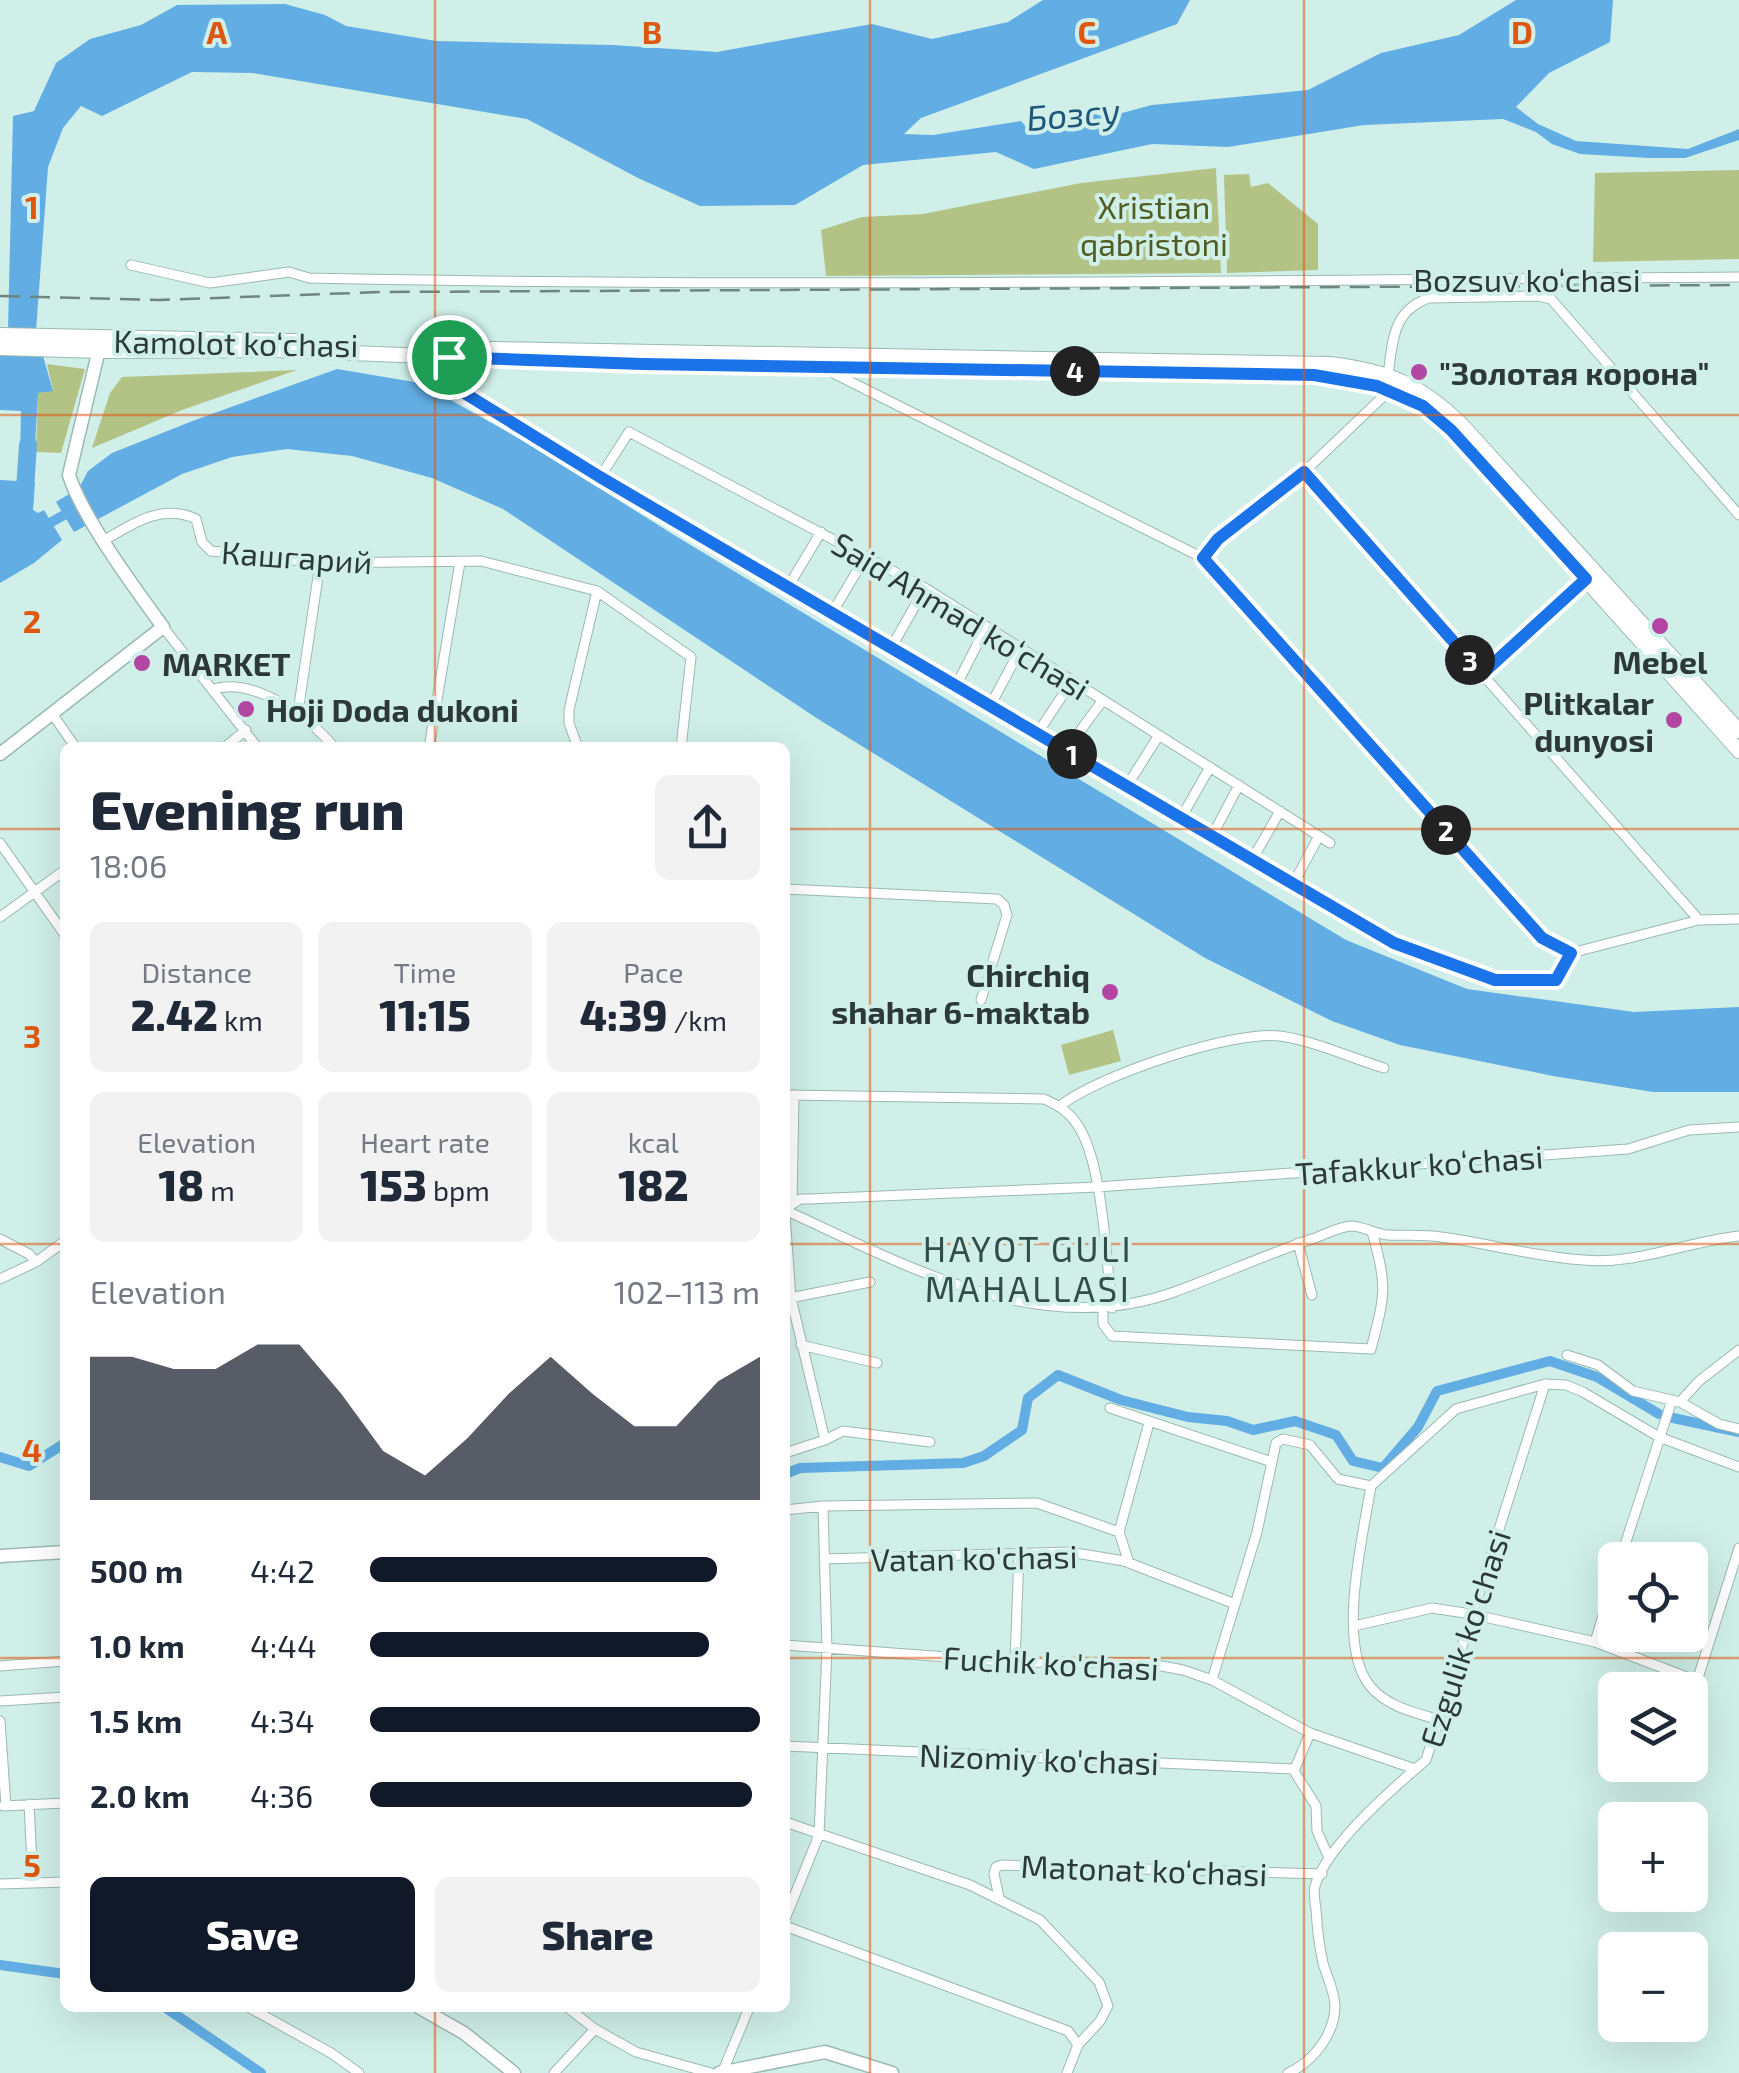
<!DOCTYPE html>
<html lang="en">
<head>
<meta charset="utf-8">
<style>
	body { margin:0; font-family:"Exo 2",sans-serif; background:#f2f2f3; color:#1f2937; height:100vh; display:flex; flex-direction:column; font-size:38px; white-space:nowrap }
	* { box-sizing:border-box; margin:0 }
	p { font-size:32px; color:#747a83 }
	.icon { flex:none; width:55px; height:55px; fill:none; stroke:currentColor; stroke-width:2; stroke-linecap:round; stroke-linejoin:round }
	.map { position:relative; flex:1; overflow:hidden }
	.details { position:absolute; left:60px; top:742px; width:730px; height:1270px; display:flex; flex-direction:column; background:#fff; border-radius:15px; box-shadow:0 10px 40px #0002 }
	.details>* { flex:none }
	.controls { position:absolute; left:1598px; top:1542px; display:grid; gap:20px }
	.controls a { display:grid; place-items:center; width:110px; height:110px; border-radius:15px; background:#fff; box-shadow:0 10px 40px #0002; font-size:50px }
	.pin { position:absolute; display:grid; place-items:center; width:85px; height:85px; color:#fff; margin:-42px; border:5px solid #fff; border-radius:50%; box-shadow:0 2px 10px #0007 }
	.km { position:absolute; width:50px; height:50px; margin:-25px; border-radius:50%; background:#222; color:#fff; font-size:28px; line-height:50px; text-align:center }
	.round { display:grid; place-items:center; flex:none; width:105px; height:105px; border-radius:15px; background:#f2f2f3 }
	.headline { display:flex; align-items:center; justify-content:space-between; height:170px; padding:0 30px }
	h1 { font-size:55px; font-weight:800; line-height:75px }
	.stats { display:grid; grid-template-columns:repeat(3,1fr); gap:15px; height:170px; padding:10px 30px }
	.stats div { display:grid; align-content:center; border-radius:15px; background:#f2f2f3; text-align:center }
	.stats b { font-size:42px; font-weight:800 }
	.stats small { font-size:28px; font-weight:400 }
	.stats p { font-size:28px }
	.chart { height:280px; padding:20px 30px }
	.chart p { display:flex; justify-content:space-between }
	.chart svg { width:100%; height:180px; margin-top:10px; fill:#111827; opacity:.7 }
	.button { display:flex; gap:20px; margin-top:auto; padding:20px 30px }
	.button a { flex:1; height:115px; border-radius:15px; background:#111827; color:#fff; font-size:40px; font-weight:800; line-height:115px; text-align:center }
	.button a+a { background:#f2f2f3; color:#1f2937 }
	ul { padding:0 30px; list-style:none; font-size:32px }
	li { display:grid; grid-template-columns:160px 120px 1fr; align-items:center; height:75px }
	li i { height:25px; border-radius:12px; background:#111827 }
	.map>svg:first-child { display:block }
	.green { fill:#b3c386 }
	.water { fill:#62ade3 }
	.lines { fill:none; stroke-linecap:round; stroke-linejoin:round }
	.canal { stroke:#62ade3; stroke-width:10 }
	.river { stroke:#62ade3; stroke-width:18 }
	.street-casing { stroke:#9bb9b2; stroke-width:11 }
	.secondary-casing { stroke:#9bb9b2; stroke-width:15 }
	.primary-casing { stroke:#9bb9b2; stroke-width:16 }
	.street { stroke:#fff; stroke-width:9 }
	.secondary { stroke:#fff; stroke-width:12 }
	.primary { stroke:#fff; stroke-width:14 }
	.rail { stroke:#708580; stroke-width:2.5; stroke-dasharray:20 10; stroke-linecap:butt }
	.route-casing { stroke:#fff; stroke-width:20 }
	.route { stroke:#1a73e8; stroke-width:12 }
	.grid { fill:none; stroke:#df570e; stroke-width:2.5; stroke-opacity:0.55 }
	.poi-dot { fill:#b345a3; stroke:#d0efe9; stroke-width:4 }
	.labels { text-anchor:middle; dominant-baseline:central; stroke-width:8; stroke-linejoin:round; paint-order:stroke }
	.park-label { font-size:32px; fill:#515d23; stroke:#d0efe9 }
	.street-label { font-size:32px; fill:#2c3936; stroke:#d0efe9 }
	.poi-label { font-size:32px; font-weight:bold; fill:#2c3936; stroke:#d0efe9; text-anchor:start }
	.water-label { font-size:35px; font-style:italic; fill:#1f567b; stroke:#d0efe9 }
	.neighbourhood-label { font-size:35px; letter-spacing:2.5px; fill:#334e49; stroke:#d0efe9 }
	.grid-label { font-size:32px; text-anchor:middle; font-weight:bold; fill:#df570e; stroke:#d0efe9; stroke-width:8; stroke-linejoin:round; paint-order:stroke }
</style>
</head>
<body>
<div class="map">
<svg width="1739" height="2073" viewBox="0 0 1739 2073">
	<rect width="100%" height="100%" fill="#d0efe9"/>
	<!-- green -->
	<path class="green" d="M1216,168L1221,273L826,276L821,230L862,217L923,214L1081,183Z
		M1739,170V259L1593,262L1595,173Z
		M1249,174L1251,187L1268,183L1318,224V270L1227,273L1224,175Z
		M47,364L85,369L61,453L36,452L38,393L53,390Z
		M297,370L182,410L92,448L110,393L122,377Z
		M1113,1030L1121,1061L1069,1075L1061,1045Z"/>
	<!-- water -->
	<path class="water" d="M1043,0H1190L1177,24L921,118L904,134L933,135L1021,121L1030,131L1059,127L1086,112L1107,117L1152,105L1308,90L1381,53L1459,35L1516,0H1613L1610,42L1549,73L1516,107L1538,124L1576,141L1688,149L1739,129V140L1685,158H1649L1580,154L1552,144L1536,132L1503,119L1364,125L1228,147L1152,144L1034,169L996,152L863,165L795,205L700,206L638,178L527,119L252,73L192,72L102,116L81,106L63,128L48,167L36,331L53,391L38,393L34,465L20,464L21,411L0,410V353L8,330L13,116L34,111L56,63L90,39L141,25L177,5L285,4L325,15L346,26L436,41L613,45L717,52L872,24L932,39L1008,22Z
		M337,369L420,383L529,444L674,535L1346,940L1467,989L1634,1012L1739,1007V1092H1653L1553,1076L1400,1045L1332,1021L1205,958L818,719L503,509L432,478L352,456L287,449L232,457L182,474L74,532L56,502L79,488L88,471L112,453L195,420Z
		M0,480L35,482L33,510L38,513L44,510L62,540L34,563L0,583Z"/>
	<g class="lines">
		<!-- canal -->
		<path class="canal" d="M39,529L73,510
			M1673,1418L1739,1432
			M0,1457L29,1466L65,1443
			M785,1474L800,1468L963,1463L984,1456L1022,1430L1028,1398L1058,1375L1121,1400L1188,1417L1227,1421L1253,1430L1295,1421L1336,1435L1353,1461L1383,1468L1418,1427L1437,1391L1550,1361L1597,1377L1659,1414
			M0,1965L65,1974
			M166,2008L261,2073"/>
		<!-- river -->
		<path class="river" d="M24,504L28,445"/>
		<defs>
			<path id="street" d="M131,265L210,283L289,272L309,278C786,288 1262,280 1739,277
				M449,348V376L461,391L600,477L1394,943L1495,980H1556L1571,953L1699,920L1739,919
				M832,367L835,374L1203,558L1542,938L1571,953
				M1388,375C1393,341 1392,311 1429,298L1538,296L1551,299L1739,515
				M1304,472L1699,920
				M600,477L629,432L925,588L1330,843
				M105,540C133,523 163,503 196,519L202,542L211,551L320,563L481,561L597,591L691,657L681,748
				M1203,558L1218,539L1304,472L1390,390
				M788,587L821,532
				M832,613L866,556
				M163,627L258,748
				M891,648L925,588
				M1483,674L1586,579
				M956,686L986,627
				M214,689C255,677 310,718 335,748
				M990,706L1021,648
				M298,712L320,563
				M53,715L76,748
				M1037,734L1072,681
				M224,748L246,730
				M429,748L460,562
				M483,748H493
				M578,748L569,723V710L597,591
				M1066,750L1103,700
				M1127,786L1159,735
				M1181,818L1210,767
				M1212,836L1239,785
				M0,843L65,935
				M1252,860L1280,811
				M1293,884L1319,836
				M785,889L997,899L1004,905L1007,915L981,1000
				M0,917L65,870
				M785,1095L1044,1099C1060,1106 1071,1113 1080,1129C1103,1168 1106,1260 1112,1308
				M1060,1106C1097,1076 1233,1030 1280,1036C1315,1041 1351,1058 1384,1068
				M792,1203L794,1095
				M785,1209L800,1199H809L1097,1187L1628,1149L1689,1130L1739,1127
				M785,1210C905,1265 1039,1341 1174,1292C1221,1275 1267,1254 1315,1238C1326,1234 1339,1227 1351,1226C1363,1226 1375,1234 1388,1235C1405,1236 1423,1234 1441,1237C1488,1243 1535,1257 1583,1260C1637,1265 1685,1242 1739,1236
				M785,1214L791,1298L825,1440
				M0,1239L29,1254L36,1262
				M1298,1243L1312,1295
				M0,1279L36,1262L65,1241
				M785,1299L870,1282
				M1103,1309V1324L1112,1336L1371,1349C1385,1295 1388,1286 1372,1232
				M801,1345L877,1363
				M1567,1355L1598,1365L1633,1391L1680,1402L1719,1424L1739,1429
				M1680,1402L1699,1381L1739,1350
				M1110,1408L1272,1462
				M785,1453L825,1440L843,1431L930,1442
				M1371,1486L1456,1409L1545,1384L1566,1385L1583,1392L1659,1437L1739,1467
				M1371,1486C1363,1536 1336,1645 1370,1686C1387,1707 1416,1713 1440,1720
				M785,1510L823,1506L1037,1503L1119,1532
				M824,1559L1070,1552L1124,1561L1235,1604
				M1620,1560L1672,1400
				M1129,1563L1119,1532L1149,1423
				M1354,1626L1432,1608L1471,1614L1595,1642L1697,1681L1739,1548
				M1595,1642L1615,1576
				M785,1645L1015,1662L1146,1663L1183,1670L1212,1680L1310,1733L1415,1769
				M1015,1662L1019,1553
				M0,1666L65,1661
				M1212,1680L1257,1532L1276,1443L1283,1439L1310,1445L1338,1479L1371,1486
				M0,1701L65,1697
				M0,1721L6,1806
				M1310,1733L1294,1771L1316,1806L1317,1831L1329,1858
				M785,1746L1294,1769
				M29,1804L33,1883
				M3,1806L65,1803
				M785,1822L970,1885L1040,1920L1099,1982L1108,2006L1100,2021L1078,2045
				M0,1884L65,1882
				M999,1897L994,1874L996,1867L1002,1865L1322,1874
				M785,1919L819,1835L827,1649L823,1506
				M785,1926L1068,2031L1078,2045L1067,2073
				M250,2008L331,2053L359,2073
				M568,2008L595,2029L636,2052L711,2073
				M723,2071L749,2008
				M554,2073L595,2029
				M1288,2073C1313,2062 1334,2035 1335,2007C1335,1992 1327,1977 1323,1963C1319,1945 1317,1927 1316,1909C1315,1902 1313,1893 1315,1886C1327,1845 1393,1788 1426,1760L1545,1384"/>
			<path id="secondary" d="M0,754L163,627C136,590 82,517 69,475L101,341
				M0,1556L65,1552
				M420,2008L464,2033L514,2073
				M719,2073L825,2052L892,2073"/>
			<path id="primary" d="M0,335L294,341
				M0,348L101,351L279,350L642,365L1271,374C1341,376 1396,380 1451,429L1739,751
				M491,349L1330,364C1388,371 1420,384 1462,425L1739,731"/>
		</defs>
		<!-- street casing -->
		<use href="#street" class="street-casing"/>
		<!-- secondary casing -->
		<use href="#secondary" class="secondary-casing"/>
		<!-- primary casing -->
		<use href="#primary" class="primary-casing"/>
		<!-- street -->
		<use href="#street" class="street"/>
		<!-- secondary -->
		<use href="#secondary" class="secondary"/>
		<!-- primary -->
		<use href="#primary" class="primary"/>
		<!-- rail -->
		<path class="rail" d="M0,296L159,300L382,292L1739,285"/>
	</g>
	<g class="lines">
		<defs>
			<path id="route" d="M449,357L642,364L1314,375L1377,386L1423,406L1451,430L1586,579L1482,674L1304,472L1218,539L1203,558L1542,938L1571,953L1556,980H1495L1394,943L600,477L461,391L449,376Z"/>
		</defs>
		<!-- route casing -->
		<use href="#route" class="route-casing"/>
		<!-- route -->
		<use href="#route" class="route"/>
	</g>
	<!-- grid -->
	<path class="grid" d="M435,0V748M870,0V2073M1304,0V2073M0,415H1739M0,829H65M785,829H1739M0,1244H65M785,1244H1739M0,1658H65M785,1658H1739M435,2008V2073"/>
	<!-- markers -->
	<g class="poi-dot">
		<circle cx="1419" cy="372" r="10"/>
		<circle cx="1660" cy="626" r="10"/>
		<circle cx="142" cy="663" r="10"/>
		<circle cx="246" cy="709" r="10"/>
		<circle cx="1674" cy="720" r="10"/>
		<circle cx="1110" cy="992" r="10"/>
	</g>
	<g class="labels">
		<!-- park labels -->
		<g class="park-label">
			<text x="1154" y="206">Xristian<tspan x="1154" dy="37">qabristoni</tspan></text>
		</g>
		<!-- street labels -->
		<g class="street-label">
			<text x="1527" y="279">Bozsuv ko‘chasi</text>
			<text transform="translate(236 342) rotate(1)">Kamolot ko‘chasi</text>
			<text transform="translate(297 556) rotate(4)">Кашгарий</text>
			<text transform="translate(961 615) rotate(31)">Said Ahmad ko‘chasi</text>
			<text transform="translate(1419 1164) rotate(-4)">Tafakkur ko‘chasi</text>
			<text transform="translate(974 1557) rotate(-1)">Vatan ko'chasi</text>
			<text transform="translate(1464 1638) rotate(-72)">Ezgulik ko'chasi</text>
			<text transform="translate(1051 1662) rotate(3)">Fuchik ko'chasi</text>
			<text transform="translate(1039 1758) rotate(2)">Nizomiy ko'chasi</text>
			<text transform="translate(1144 1869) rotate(2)">Matonat ko‘chasi</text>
		</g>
		<!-- poi labels -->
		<g class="poi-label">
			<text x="1439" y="372">"Золотая корона"</text>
			<text x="1660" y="661" text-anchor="middle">Mebel</text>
			<text x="162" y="663">MARKET</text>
			<text x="1654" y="702" text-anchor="end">Plitkalar<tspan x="1654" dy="37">dunyosi</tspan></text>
			<text x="266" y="709">Hoji Doda dukoni</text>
			<text x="1090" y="974" text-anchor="end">Chirchiq<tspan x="1090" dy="37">shahar 6-maktab</tspan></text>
		</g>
		<!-- water labels -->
		<g class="water-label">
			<text transform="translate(1073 113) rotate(-5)">Бозсу</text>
		</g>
		<!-- neighbourhood labels -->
		<g class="neighbourhood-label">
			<text x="1028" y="1248">HAYOT GULI<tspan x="1028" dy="40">MAHALLASI</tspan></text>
		</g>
	</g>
	<g class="grid-label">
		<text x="217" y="44">A</text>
		<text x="652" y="44">B</text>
		<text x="1087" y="44">C</text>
		<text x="1522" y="44">D</text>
		<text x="32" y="219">1</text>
		<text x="32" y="633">2</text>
		<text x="32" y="1048">3</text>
		<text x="32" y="1462">4</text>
		<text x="32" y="1877">5</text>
	</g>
</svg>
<div class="controls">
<a><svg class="icon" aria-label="locate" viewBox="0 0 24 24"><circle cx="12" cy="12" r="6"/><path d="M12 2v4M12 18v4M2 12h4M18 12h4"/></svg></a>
<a><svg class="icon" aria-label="layers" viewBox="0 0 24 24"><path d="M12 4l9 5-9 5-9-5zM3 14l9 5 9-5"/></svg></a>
<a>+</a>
<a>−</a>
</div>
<div class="pin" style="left:449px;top:357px;background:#1e9e55"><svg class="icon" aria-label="arrive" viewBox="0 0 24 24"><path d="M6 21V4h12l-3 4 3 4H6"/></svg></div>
<b class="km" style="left:1072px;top:754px">1</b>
<b class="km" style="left:1446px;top:830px">2</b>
<b class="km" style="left:1470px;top:660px">3</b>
<b class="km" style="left:1075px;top:371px">4</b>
<section class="details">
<div class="headline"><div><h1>Evening run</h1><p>18:06</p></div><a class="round"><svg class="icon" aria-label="share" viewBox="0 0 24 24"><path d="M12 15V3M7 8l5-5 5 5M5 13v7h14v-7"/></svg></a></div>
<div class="stats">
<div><p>Distance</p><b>2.42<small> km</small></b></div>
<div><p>Time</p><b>11:15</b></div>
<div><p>Pace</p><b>4:39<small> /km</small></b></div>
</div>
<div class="stats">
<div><p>Elevation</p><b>18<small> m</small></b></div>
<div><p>Heart rate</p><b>153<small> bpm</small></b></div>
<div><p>kcal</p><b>182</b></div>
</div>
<div class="chart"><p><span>Elevation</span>102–113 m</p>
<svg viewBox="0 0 160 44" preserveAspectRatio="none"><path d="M0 44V9L10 9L20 12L30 12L40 6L50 6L60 18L70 32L80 38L90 29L100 18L110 9L120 18L130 26L140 26L150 15L160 9V44z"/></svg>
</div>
<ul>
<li><b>500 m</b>4:42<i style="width:89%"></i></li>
<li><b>1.0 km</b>4:44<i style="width:87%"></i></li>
<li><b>1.5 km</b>4:34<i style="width:100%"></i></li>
<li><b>2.0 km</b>4:36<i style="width:98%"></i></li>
</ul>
<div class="button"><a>Save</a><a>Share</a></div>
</section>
</div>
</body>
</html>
